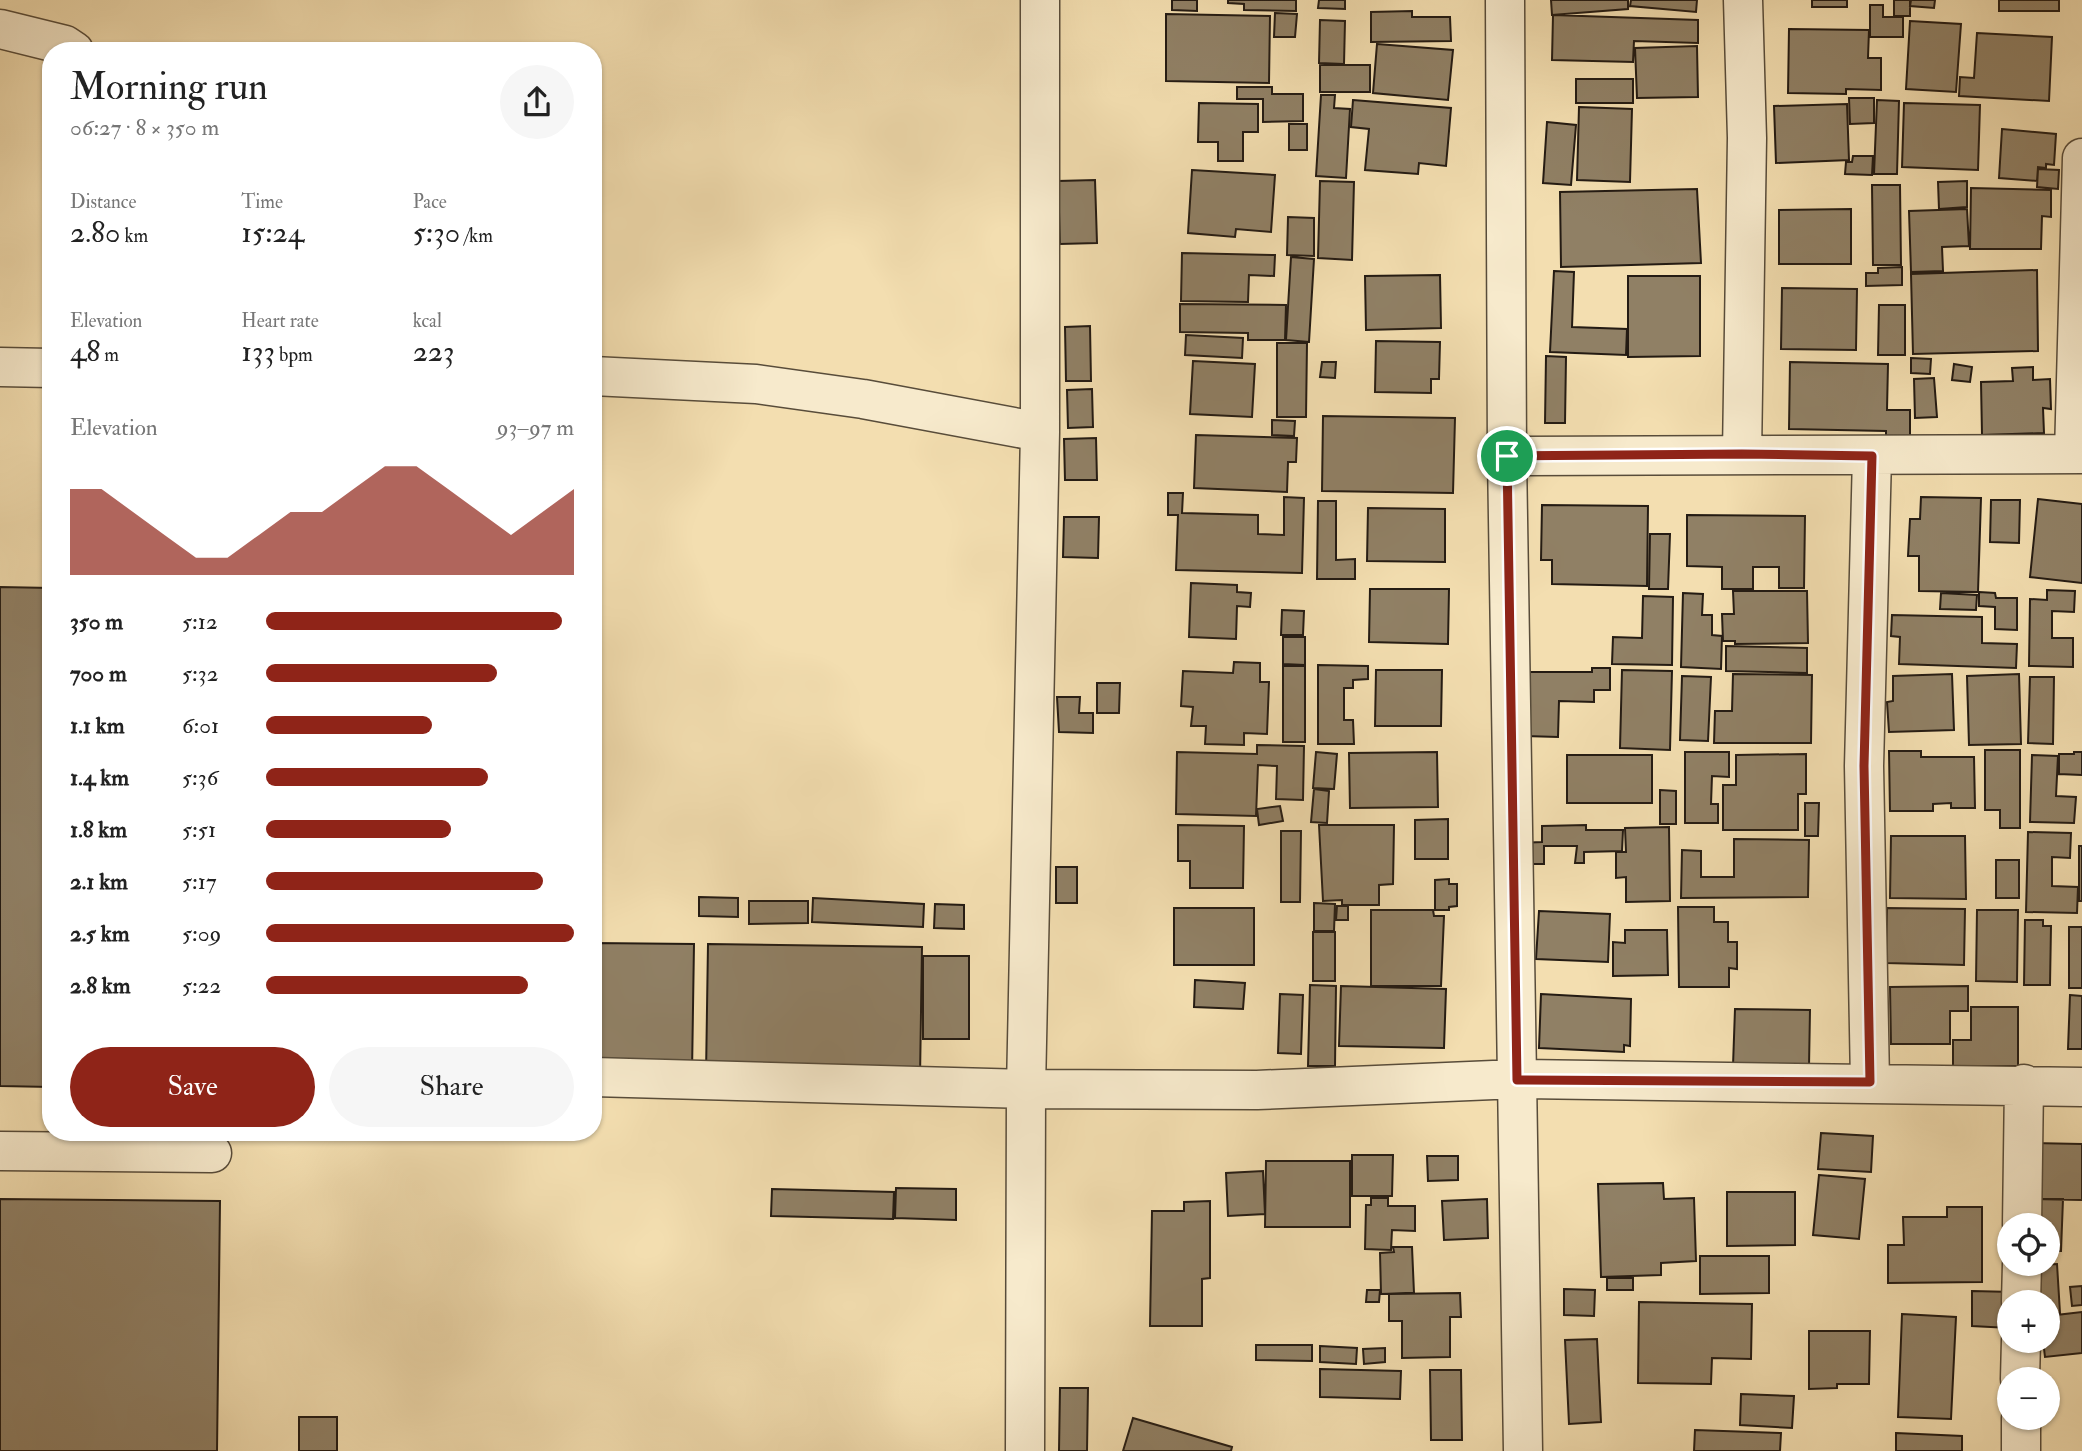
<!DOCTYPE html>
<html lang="en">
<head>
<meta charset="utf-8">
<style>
	body { margin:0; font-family:"IM FELL Double Pica",serif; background:#f6f6f6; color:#222; height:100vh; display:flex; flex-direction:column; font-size:26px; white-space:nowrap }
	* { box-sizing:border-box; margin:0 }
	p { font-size:23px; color:#767676 }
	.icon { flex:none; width:38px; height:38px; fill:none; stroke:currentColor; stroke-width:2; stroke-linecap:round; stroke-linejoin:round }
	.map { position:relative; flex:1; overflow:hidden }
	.drawer { position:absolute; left:42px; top:42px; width:560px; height:1099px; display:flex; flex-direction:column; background:#fff; border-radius:28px; box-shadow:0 2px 5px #0004 }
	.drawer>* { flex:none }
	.tools { position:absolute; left:1997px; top:1213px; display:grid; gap:14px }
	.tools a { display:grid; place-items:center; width:63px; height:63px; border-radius:50%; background:#fff; box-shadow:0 2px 5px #0004; font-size:35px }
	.pin { position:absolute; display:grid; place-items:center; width:60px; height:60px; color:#fff; margin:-30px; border:4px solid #fff; border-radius:50%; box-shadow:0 2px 7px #0007 }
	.round { display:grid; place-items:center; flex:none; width:74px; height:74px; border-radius:37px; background:#f6f6f6 }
	.head { display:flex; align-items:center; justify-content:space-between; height:119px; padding:0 28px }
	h1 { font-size:38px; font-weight:600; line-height:52px }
	.figures { display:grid; grid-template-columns:repeat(3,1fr); gap:10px; height:119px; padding:7px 28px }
	.figures div { display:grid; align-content:center }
	.figures b { font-size:30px; font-weight:600 }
	.figures small { font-size:19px; font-weight:400 }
	.figures p { font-size:19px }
	.chart { height:196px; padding:14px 28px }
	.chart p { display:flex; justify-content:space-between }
	.chart svg { width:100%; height:126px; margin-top:7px; fill:#8f2418; opacity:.7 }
	.primary-button { display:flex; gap:14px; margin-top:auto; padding:14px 28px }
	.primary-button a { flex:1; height:80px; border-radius:42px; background:#8f2418; color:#fff; font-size:28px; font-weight:600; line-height:80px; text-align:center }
	.primary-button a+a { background:#f6f6f6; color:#222 }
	ul { padding:0 28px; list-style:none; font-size:23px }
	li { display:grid; grid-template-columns:112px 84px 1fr; align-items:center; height:52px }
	li i { height:18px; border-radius:9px; background:#8f2418 }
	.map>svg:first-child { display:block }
	.building { fill:#908065; stroke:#241b13; stroke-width:2 }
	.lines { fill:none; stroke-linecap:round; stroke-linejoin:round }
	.minor-casing { stroke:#584c3a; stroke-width:41 }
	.minor { stroke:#f7eacc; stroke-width:38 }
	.route-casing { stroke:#fff; stroke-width:14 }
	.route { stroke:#8f2418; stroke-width:9 }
</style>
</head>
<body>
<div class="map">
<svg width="2082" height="1451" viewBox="0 0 2082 1451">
	<rect width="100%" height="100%" fill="#f3deb0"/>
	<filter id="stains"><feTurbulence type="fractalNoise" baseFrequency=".00286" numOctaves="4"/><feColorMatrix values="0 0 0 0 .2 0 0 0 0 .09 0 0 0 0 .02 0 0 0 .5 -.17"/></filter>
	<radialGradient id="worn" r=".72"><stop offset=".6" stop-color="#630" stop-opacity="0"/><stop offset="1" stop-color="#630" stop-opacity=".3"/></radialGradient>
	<!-- building -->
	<path class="building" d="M1172,0H1197V11L1172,10Z
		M1228,0H1296V11L1244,10V4L1228,3Z
		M1319,0H1345V9L1318,8Z
		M1551,0H1628V9L1552,15Z
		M1631,0H1697L1696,12L1630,6Z
		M1812,0H1847V7H1812Z
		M1894,0H1910V16H1894Z
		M1911,0H1935L1934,8L1910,6Z
		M1999,0H2059V11H1999Z
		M1870,5H1883V17H1903V37H1870Z
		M1412,11V17H1450L1451,41L1371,42V12Z
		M1275,13L1297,14L1295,37H1274Z
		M1166,14L1270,16L1269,83L1166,81Z
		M1553,15L1698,20V43L1634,41L1633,62L1552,60Z
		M1320,20L1345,21L1344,64L1319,63Z
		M1910,21L1961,24L1956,92L1906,89Z
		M1789,29L1869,30L1868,58H1881V90L1846,89V94L1788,93Z
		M1977,33L2052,37L2049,101L1959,96L1960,77L1974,78Z
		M1377,44L1453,50L1448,100L1373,93Z
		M1697,46L1698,97L1637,98L1635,48Z
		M1320,65H1370V92H1320Z
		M1576,79H1633V103H1576Z
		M1237,87H1272V94H1303V121L1263,122V99H1237Z
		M1321,95H1335L1334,108L1350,109L1346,178L1316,176Z
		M1849,98H1874V123L1850,124Z
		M1353,100L1451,108L1446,166L1419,163L1418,174L1365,170L1369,129L1351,127Z
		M1877,100L1899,101L1897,174H1874Z
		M1199,103L1258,104V132H1243V161H1218V142H1198Z
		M1904,103L1980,105L1978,170L1902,167Z
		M1847,104L1849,160L1776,163L1774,106Z
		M1579,107L1632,109L1630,182L1577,180Z
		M1547,122L1576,125L1571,185L1543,183Z
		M1289,124H1307V150H1289Z
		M2002,129L2056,134L2054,165L2046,164V168L2038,167L2037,181L1999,178Z
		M1853,156H1873L1872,175L1845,174L1846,162H1852Z
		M2038,169L2059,170L2058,189L2037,187Z
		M1192,170L1275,175L1271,232L1236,229L1235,237L1188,233Z
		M1095,180L1097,243L1060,244L1058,181Z
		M1320,181L1354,182L1352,260L1318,258Z
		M1967,181V207L1939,209L1938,182Z
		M1872,185H1900L1901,265H1873Z
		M1971,188L2051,190V217L2042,216L2041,249H1970Z
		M1697,189L1701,263L1561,267L1560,192Z
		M1851,209V264H1779V210Z
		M1967,209L1969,246L1942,247L1943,271L1911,272L1909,211Z
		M1288,217L1314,218V256L1287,255Z
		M1182,253L1275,255L1274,276L1249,275L1248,302L1181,301Z
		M1291,257L1314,259L1309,342L1286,340Z
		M1902,267V285L1866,286V273H1878V268Z
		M2037,270L2038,351L1913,354L1911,274Z
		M1554,271L1574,272L1572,327L1627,329L1626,355L1550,352Z
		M1440,275L1441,328L1366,330L1365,276Z
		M1628,276H1700V356L1628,357Z
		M1782,288L1857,289L1856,350L1781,349Z
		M1180,304L1286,305L1285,340H1248V333L1180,332Z
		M1879,305H1905V355H1878Z
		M1090,326L1091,381H1066L1065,327Z
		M1186,335L1243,338L1242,358L1185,355Z
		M1376,341L1440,342L1439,379H1431V393L1375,392Z
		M1277,343H1307L1306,417H1277Z
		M1546,356L1566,357L1565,423H1545Z
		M1911,358L1931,359L1930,374L1911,373Z
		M1193,361L1255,364L1252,417L1190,414Z
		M1322,362H1336L1335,378L1320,377Z
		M1790,362L1888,364L1887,410H1910V442L1886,441V431L1789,429Z
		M1954,364L1972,367L1970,382L1952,380Z
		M2033,367V380L2050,379L2051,409L2043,408L2044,433L1982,435L1981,382L2013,381L2012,368Z
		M1934,378L1937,417L1915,418L1914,379Z
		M1092,389L1093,427L1068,428L1067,390Z
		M1323,416L1455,418L1453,493L1322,491Z
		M1272,420L1295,421L1294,436L1272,435Z
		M1196,435L1297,438L1296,462H1288L1287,492L1194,488Z
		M1096,438L1097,480H1065L1064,439Z
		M1168,493H1183L1182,513L1258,515V534L1284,535V497L1304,498L1302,573L1176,570L1178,515H1168Z
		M1921,497L1981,498L1978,592L1919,591V556H1908L1910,519H1920Z
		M2038,499L2082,504V583L2030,577Z
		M1991,500H2020L2019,543L1990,542Z
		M1318,501H1336V560L1355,559V579H1317Z
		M1542,505L1648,506L1647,586L1552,584V560H1541Z
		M1368,508L1445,509V562L1367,561Z
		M1687,515L1805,516L1804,588H1779V567H1753V589H1722V567L1687,566Z
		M1064,517H1099L1098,558L1063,557Z
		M1650,534H1670L1668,589H1649Z
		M1191,583L1237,585V592L1251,593L1250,607L1237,606L1236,639L1189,637Z
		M0,587L51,588V1087L0,1086Z
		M1370,589H1449L1448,644L1369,642Z
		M2047,590L2075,591L2074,612L2052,611V638H2073V667L2029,666L2030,599L2047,600Z
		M1733,591H1807L1808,643L1735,644V641H1723L1722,614H1734Z
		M1979,592L1995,593L1996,598H2017V630L1995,629V607L1979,606Z
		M1683,593L1703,594L1702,615H1712V635L1722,636L1721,669L1681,667Z
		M1941,593L1977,595L1976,610L1940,609Z
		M1643,596L1673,597L1672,665L1612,664L1613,637L1642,638Z
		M1282,610L1304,611L1303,635H1281Z
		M1892,615L1982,617V643L2017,644L2016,668L1899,664L1900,637L1891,636Z
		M1283,637H1305V665L1283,664Z
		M1726,646L1807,648V673L1726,671Z
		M1234,662L1260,663V682H1269L1267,734L1244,733V745L1205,744L1206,726H1191L1193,707L1181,706L1183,671L1233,673Z
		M1318,665L1368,666V679L1353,680V688H1344V720H1353L1354,744H1318Z
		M1283,666H1305V742H1283Z
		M1592,668H1610V690H1594V702L1559,701L1558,737L1525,736L1527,672H1592Z
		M1376,670H1442L1441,726H1375Z
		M1622,670L1672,671L1670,750L1620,748Z
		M1733,674L1812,675L1811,743H1714L1715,711H1732Z
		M1952,674L1954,730L1889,732L1887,702L1893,701V676Z
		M2019,674L2021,744L1969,745L1967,676Z
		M1682,676L1711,677L1708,741L1680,740Z
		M2030,677H2054L2053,744L2028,743Z
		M1097,683H1120L1119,713H1097Z
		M1057,697H1080L1079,713H1093V733L1059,732Z
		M1257,745L1304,746L1303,800L1276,799L1277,766L1258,765L1256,816L1176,814L1177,752L1257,754Z
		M1985,750H2020V828H2000V810H1985Z
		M1889,751H1921V757H1974L1975,808H1951V803L1933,804V811H1890Z
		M1316,752L1337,754L1334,789L1313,788Z
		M1437,752L1438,807L1350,808L1349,753Z
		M1685,752H1729V777L1712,776L1711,804H1718V823H1685Z
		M2074,752H2082V775L2059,774V754H2074Z
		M1806,754V794H1798V830H1723V785H1736V755Z
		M1567,755H1652V803H1567Z
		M2032,755L2058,756L2056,796L2076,797L2074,823L2030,822Z
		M1314,789L1329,791L1327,823L1311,822Z
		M1660,790L1676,791V824H1660Z
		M1805,803H1819L1818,836H1805Z
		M1280,806L1283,821L1259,825L1257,809Z
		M1448,819V859H1415V820Z
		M1178,825L1244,826L1243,888H1190V861H1178Z
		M1319,825H1394L1393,884L1379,885V905H1342V900L1323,901Z
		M1586,825V830H1623L1622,851L1584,852V863H1575L1577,846H1544V864H1518V843L1542,842V826Z
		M1669,827L1670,901L1626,902V877L1616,878V852H1626L1625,828Z
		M1281,831H1301L1300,902H1281Z
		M2028,832L2071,833L2070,858L2052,857V886L2078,887L2077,913L2026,912Z
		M1891,836H1965L1966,899L1890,898Z
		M1734,839L1809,840L1808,897L1681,898L1682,850L1701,851V877H1734Z
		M2079,846H2082V901H2079Z
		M1996,860H2019V898H1996Z
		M1056,867H1077V903H1056Z
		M1449,879V884H1457V906L1449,907V910H1435V880Z
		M699,897L738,898V917L699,916Z
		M813,898L924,904L923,927L812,922Z
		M749,901H808V923L749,924Z
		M1314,903L1335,904L1334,931H1314Z
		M935,904L964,905V929L934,928Z
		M1337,906H1348V920H1336Z
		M1678,907H1714V922H1728V942H1737V969L1729,968V987H1679Z
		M1174,908H1254V965H1174Z
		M1887,908L1965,909L1964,965L1886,963Z
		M1371,910H1433L1434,916H1444L1441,986H1371Z
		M1977,910H2018L2017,982L1976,981Z
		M1539,911L1610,914L1608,962L1536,959Z
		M2025,920H2043V926H2051L2050,985H2024Z
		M2069,927H2082V988H2069Z
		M1625,930H1667L1668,975L1613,976V942L1625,943Z
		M1313,932H1335V981H1313Z
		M593,943L694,944L692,1073L593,1072Z
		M708,944L922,947L920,1078L706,1075Z
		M923,956H969V1039H923Z
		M1195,980L1245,983L1243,1009L1194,1007Z
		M1310,985L1336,986L1335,1066H1308Z
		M1341,986L1446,989L1444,1048L1339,1046Z
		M1968,986V1011H1950V1044H1891L1890,987Z
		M1280,994L1303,995L1301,1054L1278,1053Z
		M1541,994L1631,999L1630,1046L1624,1045V1052L1539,1048Z
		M2070,995L2082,996V1049H2068Z
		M1971,1007H2018V1066H1953V1040H1971Z
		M1735,1009L1810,1010L1809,1067L1733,1066Z
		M1821,1133L1873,1136L1871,1172L1818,1169Z
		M2030,1143L2082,1144V1200L2030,1199Z
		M1352,1155H1393L1392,1196H1352Z
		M1427,1156H1458V1180L1428,1181Z
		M1266,1161H1350V1227H1265Z
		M1263,1171L1265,1214L1228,1216L1226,1173Z
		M1819,1175L1865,1179L1859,1239L1813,1235Z
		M1663,1183L1664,1199L1694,1198L1696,1261L1661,1263V1275L1601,1277L1598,1184Z
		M896,1188L956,1189V1220L895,1218Z
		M772,1189L894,1192L893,1219L771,1216Z
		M1727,1192H1795V1245L1727,1246Z
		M1371,1198H1388V1206H1415V1231L1392,1230L1391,1250L1365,1249L1366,1205H1371Z
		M0,1199L220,1201L217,1451H0Z
		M1487,1199L1488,1238L1444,1240L1442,1201Z
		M2025,1199H2063L2061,1251H2048V1225H2025Z
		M1210,1201V1278L1202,1279V1326H1150L1152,1211H1184V1202Z
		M1947,1207H1982V1282L1888,1283V1245H1904L1903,1217H1947Z
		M1393,1247H1412L1414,1293L1381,1294L1380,1253L1394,1252Z
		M1700,1256H1769V1293L1700,1294Z
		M2057,1264L2060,1313L2048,1314V1302H2035L2033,1265Z
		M1607,1278H1633V1290H1607Z
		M2082,1286V1305L2072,1306L2070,1287Z
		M1564,1289L1595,1290L1594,1316L1564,1315Z
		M1367,1290H1380L1379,1302H1366Z
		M1972,1291L2013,1292L2009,1302V1328L1972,1326Z
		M1460,1293L1461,1317H1450V1357L1402,1358V1321H1389V1294Z
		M1639,1302L1752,1304L1751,1359L1712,1358L1711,1384L1638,1383Z
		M2082,1312V1353L2045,1357L2043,1340H2048V1316Z
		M1902,1314L1956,1317L1951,1419L1898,1417Z
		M1809,1331H1870L1869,1384H1837V1388L1809,1389Z
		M1597,1339L1601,1422L1569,1424L1565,1340Z
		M1256,1345H1312V1361L1256,1360Z
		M1320,1346L1357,1348L1356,1364L1320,1362Z
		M1385,1348V1362L1364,1364L1363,1349Z
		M1320,1369L1401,1371L1400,1399L1320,1397Z
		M1430,1370H1461L1462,1440H1431Z
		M1060,1388H1088L1087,1451H1059Z
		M1741,1394L1794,1396L1792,1428L1740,1425Z
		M299,1417H337V1451H299Z
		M1133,1418L1232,1447L1231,1451H1123Z
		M1695,1430L1781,1433L1780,1451H1694Z
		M1896,1433L1962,1436V1451H1896Z"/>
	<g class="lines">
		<defs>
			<path id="minor" d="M1505,0L1507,456L1523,1451
				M0,29L65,45L74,51
				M0,367L51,368
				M593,376L756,384L863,399L1040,432
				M1742,454L1747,138L1743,0
				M2074,454L2082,158
				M1507,456L2082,454
				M593,1077L1026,1089L1257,1090L1517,1079L2082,1087
				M1870,1082L1864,766L1872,456
				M0,1151L212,1153
				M2022,1225L2024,1084
				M2021,1302L2022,1264
				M2020,1379L2021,1340
				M2021,1418V1451
				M1025,1451L1026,1089L1040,432V0"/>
		</defs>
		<!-- minor casing -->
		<use href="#minor" class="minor-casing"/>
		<!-- minor -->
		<use href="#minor" class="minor"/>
	</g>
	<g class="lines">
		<defs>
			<path id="route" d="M1742,454L1872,456L1864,766L1870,1082L1517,1080L1507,456Z"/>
		</defs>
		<!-- route casing -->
		<use href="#route" class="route-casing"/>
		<!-- route -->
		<use href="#route" class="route"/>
	</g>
	<rect width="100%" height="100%" filter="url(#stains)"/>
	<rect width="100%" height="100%" fill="url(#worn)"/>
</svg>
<div class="tools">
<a><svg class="icon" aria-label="locate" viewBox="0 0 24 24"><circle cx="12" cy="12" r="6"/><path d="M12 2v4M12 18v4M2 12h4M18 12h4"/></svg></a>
<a>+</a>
<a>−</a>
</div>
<div class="pin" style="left:1507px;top:456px;background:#1e9e55"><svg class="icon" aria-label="arrive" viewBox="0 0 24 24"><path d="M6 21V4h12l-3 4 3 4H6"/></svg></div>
<section class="drawer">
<div class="head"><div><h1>Morning run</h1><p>06:27 · 8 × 350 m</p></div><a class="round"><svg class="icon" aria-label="share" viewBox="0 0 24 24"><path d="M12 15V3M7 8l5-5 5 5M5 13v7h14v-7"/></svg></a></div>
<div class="figures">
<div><p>Distance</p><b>2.80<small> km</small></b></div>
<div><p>Time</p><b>15:24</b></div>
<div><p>Pace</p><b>5:30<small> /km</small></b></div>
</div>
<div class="figures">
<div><p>Elevation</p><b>48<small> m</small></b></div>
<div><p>Heart rate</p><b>133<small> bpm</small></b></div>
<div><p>kcal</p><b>223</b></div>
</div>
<div class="chart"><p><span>Elevation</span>93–97 m</p>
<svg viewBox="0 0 160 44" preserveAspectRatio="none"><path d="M0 44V14L10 14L20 22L30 30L40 38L50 38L60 30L70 22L80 22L90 14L100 6L110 6L120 14L130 22L140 30L150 22L160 14V44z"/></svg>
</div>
<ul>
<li><b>350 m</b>5:12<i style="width:96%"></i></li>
<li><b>700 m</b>5:32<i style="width:75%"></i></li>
<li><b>1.1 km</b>6:01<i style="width:54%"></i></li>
<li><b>1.4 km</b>5:36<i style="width:72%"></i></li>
<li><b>1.8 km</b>5:51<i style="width:60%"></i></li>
<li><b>2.1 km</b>5:17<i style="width:90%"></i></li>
<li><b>2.5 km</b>5:09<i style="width:100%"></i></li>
<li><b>2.8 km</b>5:22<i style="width:85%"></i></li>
</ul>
<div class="primary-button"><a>Save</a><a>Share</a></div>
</section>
</div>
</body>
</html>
